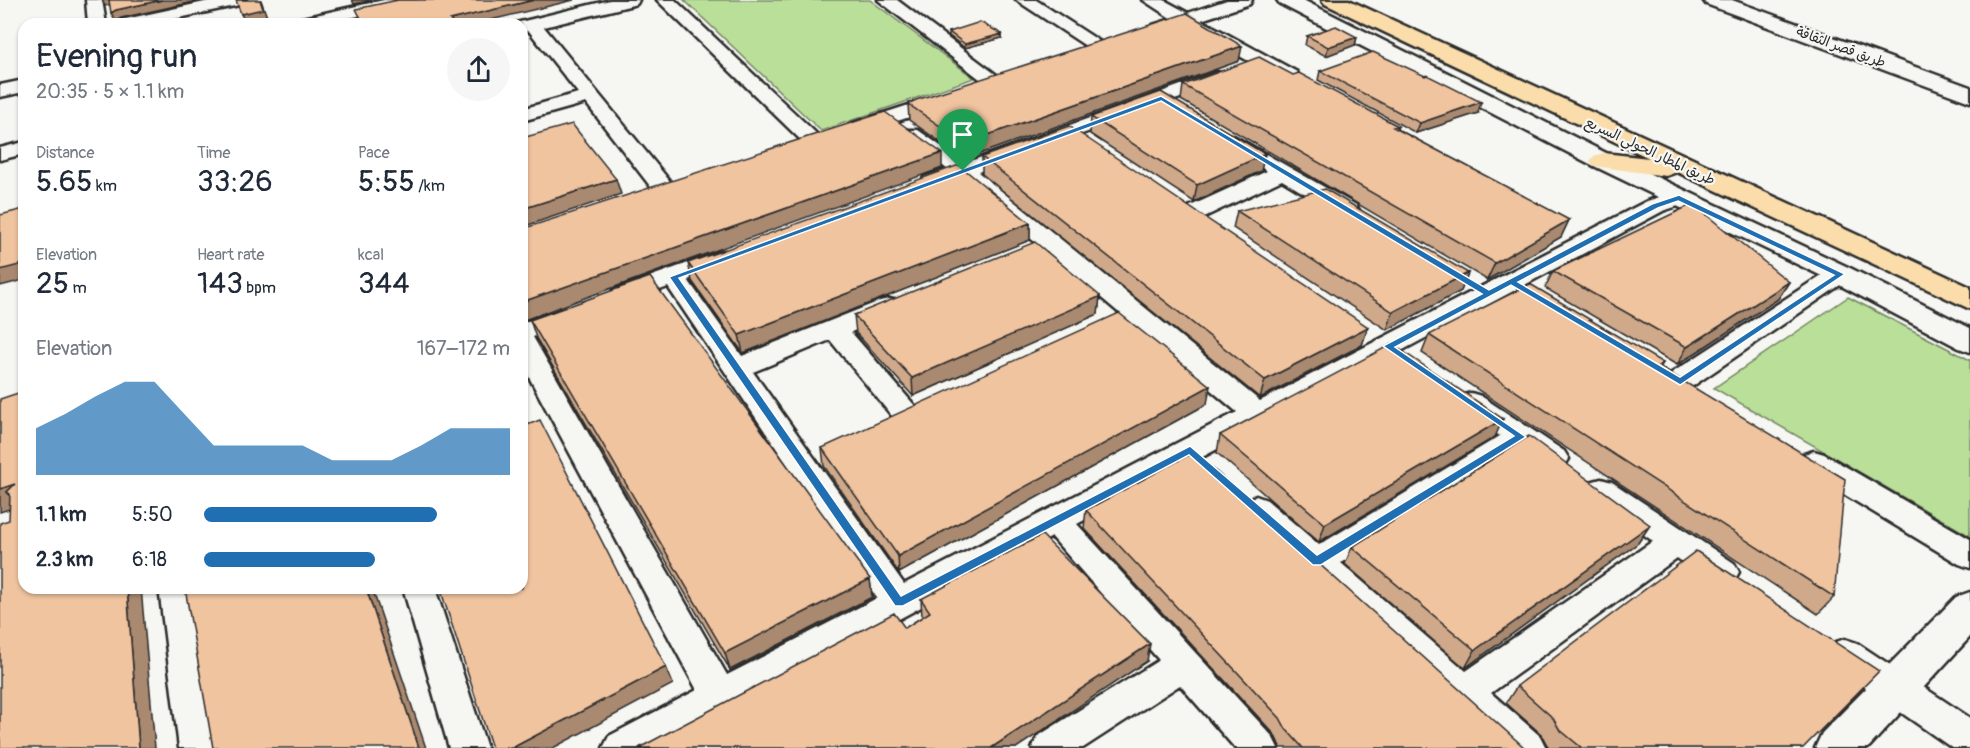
<!DOCTYPE html>
<html lang="en">
<head>
<meta charset="utf-8">
<style>
	body { margin:0; font-family:Pangolin,"Playpen Sans Arabic",sans-serif; background:#f6f6f7; color:#1f2937; height:100vh; display:flex; flex-direction:column; font-size:22px; white-space:nowrap }
	* { box-sizing:border-box; margin:0 }
	p { font-size:20px; color:#747a83 }
	.icon { flex:none; width:33px; height:33px; fill:none; stroke:currentColor; stroke-width:2; stroke-linecap:round; stroke-linejoin:round }
	.map { position:relative; flex:1; overflow:hidden }
	.side { position:absolute; left:18px; top:18px; width:510px; height:576px; display:flex; flex-direction:column; background:#fff; border-radius:18px; box-shadow:0 2px 4px #0004 }
	.side>* { flex:none }
	.pin { position:absolute; display:grid; place-items:center; width:51px; height:51px; color:#fff; margin:-62px -26px; border-radius:50% 50% 50% 0; rotate:-45deg; box-shadow:0 0 6px #0007 }
	.pin .icon { rotate:45deg }
	.round { display:grid; place-items:center; flex:none; width:63px; height:63px; border-radius:32px; background:#f6f6f7 }
	.overview { display:flex; align-items:center; justify-content:space-between; height:102px; padding:0 18px }
	h1 { font-size:33px; font-weight:600; line-height:45px }
	.figures { display:grid; grid-template-columns:repeat(3,1fr); gap:9px; height:102px; padding:6px 18px }
	.figures div { display:grid; align-content:center }
	.figures b { font-size:30px; font-weight:600 }
	.figures small { font-size:16px; font-weight:400 }
	.figures p { font-size:16px }
	.chart { height:168px; padding:12px 18px }
	.chart p { display:flex; justify-content:space-between }
	.chart svg { width:100%; height:108px; margin-top:6px; fill:#1f6fb2; opacity:.7 }
	ul { padding:0 18px; list-style:none; font-size:20px }
	li { display:grid; grid-template-columns:96px 72px 1fr; align-items:center; height:45px }
	li i { height:15px; border-radius:8px; background:#1f6fb2 }
	.map>svg:first-child { display:block }
	.green { fill:#badf99; stroke:#728562; stroke-width:1.5 }
	.lines { fill:none; stroke-linecap:round; stroke-linejoin:round }
	.street-casing { stroke:#2b2b2b; stroke-width:5 }
	.secondary-casing { stroke:#2b2b2b; stroke-width:5 }
	.highway-casing { stroke:#2b2b2b; stroke-width:5 }
	.street { fill:#f6f6f2; fill-rule:evenodd }
	.secondary { fill:#f6f6f2; fill-rule:evenodd }
	.highway { fill:#faddab; fill-rule:evenodd }
	.wall { fill:#cfa98a; stroke:#2b2b2b; stroke-width:1.5 }
	.shaded-wall { fill:#a98970; stroke:#2b2b2b; stroke-width:1.5 }
	.building { fill:#f1c4a0; stroke:#2b2b2b; stroke-width:1.5 }
	.route { fill:#1f6fb2; stroke:#fff; stroke-width:1.5; fill-rule:evenodd }
	.labels { text-anchor:middle; dominant-baseline:central; stroke-width:4.5; stroke-linejoin:round; paint-order:stroke }
	.far-street-label { font-size:14px; fill:#2b2b2b; stroke:#f6f6f2 }
</style>
</head>
<body>
<div class="map">
<svg width="1970" height="748" viewBox="0 0 1970 748">
	<rect width="100%" height="100%" fill="#f6f6f2"/>
	<filter id="ink" filterUnits="userSpaceOnUse"><feTurbulence type="fractalNoise" baseFrequency=".0167" numOctaves="2"/><feDisplacementMap in="SourceGraphic" scale="12" xChannelSelector="R" yChannelSelector="G"/><feConvolveMatrix kernelMatrix="1 2 1 2 8 2 1 2 1" color-interpolation-filters="sRGB"/></filter>
	<g filter="url(#ink)">
		<!-- green -->
		<path class="green" d="M684,0H870L974,78L821,131Z
			M1848,297L1970,360V536L1714,388Z"/>
		<g class="lines">
			<defs>
				<path id="street" d="M86,0H102L106,24H88Z
					M214,0H246L244,4L151,24H118L121,20Z
					M384,0H415L413,4L322,24H290L293,20Z
					M610,0H639L637,4L544,27L673,185L676,190L673,195H657L586,103L522,121V109L578,93L529,31L522,32V24L516,23Z
					M657,0H675L821,138L824,142L821,146H807Z
					M878,0H897L1006,82L996,88L989,86Z
					M1016,0H1036L1110,48L1107,52H1095Z
					M1143,0H1164L1188,13L1227,0H1252L1250,4L1201,20L1297,72L1299,76L1297,80H1283L1185,26L1159,34L1153,33L1150,29L1153,25L1172,19Z
					M1217,72L1224,74L1226,78L1224,82L978,172L1260,401L1647,201L1679,191L1687,193L1690,198L1687,203L1663,211L1077,524L1272,736L1278,748H1235L1180,685L1083,748H1032L1038,736L1159,660L1052,537L658,748H603L609,736L697,690L522,364V323L566,308L575,310L579,316L575,322L533,337L727,675L877,598L668,287L622,304L613,302L610,296L613,290L716,253L724,251L732,253L736,258L732,263L688,280L742,356L880,301L889,299L898,301L902,307L898,313L851,332L916,407L920,414L916,421L906,424L896,421L830,340L753,372L904,584L1237,412L960,179L932,189L924,187L921,182L924,177L947,169L901,134L904,130H918L965,163Z
					M24,80V92L0,97V85Z
					M943,94L953,100L950,104L857,134L850,132L847,128L850,124Z
					M1232,135L1356,205L1359,210L1356,215H1340L1282,180L1200,219H1184L1181,214L1184,209L1267,171L1225,145L1222,141L1225,137Z
					M24,142V154L0,160V148Z
					M1840,267L1849,269L1852,274L1849,279L1690,388L1680,390L1670,388L1666,381L1670,374L1831,269Z
					M1471,393L1481,396L1564,451L1569,459L1564,467C1546,472 1535,461 1521,451L1341,563L1466,671L1653,541L1590,498L1586,490L1590,482L1601,479L1612,482L1734,563L1739,572L1734,581C1712,589 1695,570 1677,558L1491,693L1540,736L1546,748H1500L1245,516L1241,508L1245,500L1256,496L1267,500L1319,545L1500,436L1461,410L1457,403L1461,396Z
					M1814,451L1824,454L1970,539V568L1959,564L1804,470L1799,462L1804,454Z
					M159,588H191L217,748H179Z
					M403,588H435L487,748H449Z
					M1845,639L1857,643L1970,718V748H1952L1833,665L1828,654L1833,643Z"/>
				<path id="secondary" d="M1277,0H1303L1612,156L1850,268L1970,328V352L1959,348L1830,280L1594,166L1280,4Z
					M1703,0H1732L1970,87V102L1706,4Z
					M1970,592V637L1868,748H1815L1822,733L1956,597Z"/>
				<path id="highway" d="M1322,0H1349L1970,287V309L1677,172L1666,176L1594,166L1590,161L1594,156L1603,153L1649,158L1325,4Z"/>
			</defs>
			<!-- street casing -->
			<use href="#street" class="street-casing"/>
			<!-- secondary casing -->
			<use href="#secondary" class="secondary-casing"/>
			<!-- highway casing -->
			<use href="#highway" class="highway-casing"/>
			<!-- street -->
			<use href="#street" class="street"/>
			<!-- secondary -->
			<use href="#secondary" class="secondary"/>
			<!-- highway -->
			<use href="#highway" class="highway"/>
		</g>
		<!-- wall -->
		<path class="wall" d="M949,32L1002,34V38L965,48L949,36Z
			M1307,36L1357,37L1355,45L1326,56L1305,45Z
			M1239,61L965,159L909,120L908,104Z
			M1320,71L1478,113L1416,133L1318,80Z
			M1293,75L1398,126L1397,129L1569,220L1561,237L1487,280L1181,100L1183,85Z
			M1091,117L1261,171L1194,202L1090,134Z
			M982,157L1368,327L1362,345L1260,398L982,174Z
			M1237,211L1468,273L1461,291L1387,330L1233,228Z
			M1030,223V240L743,353L692,281L688,263Z
			M1553,271L1789,282L1778,299L1677,365L1545,288Z
			M1100,296L1098,314L913,396L856,333L854,315Z
			M530,320L870,579L872,597L730,670L536,338Z
			M1429,335L1663,363L1660,368L1834,597L1818,614L1422,353Z
			M1207,404L899,573L824,466L822,448Z
			M1220,435L1495,437L1319,542L1217,453Z
			M1086,510L1525,748H1281L1274,734L1084,528Z
			M1650,525L1638,543L1465,668L1345,564L1352,547Z
			M921,599L1147,661L1016,748H639L905,628L922,617Z
			M1517,686L1803,748H1550L1547,745L1541,734L1506,703Z"/>
		<!-- shaded-wall -->
		<path class="shaded-wall" d="M102,0H110L113,4L105,6Z
			M162,0H197L198,1L121,18L116,21L111,13L116,10Z
			M260,0H261L267,17L245,22L241,14Z
			M352,0H374L354,4Z
			M534,0H574L474,24H452L450,20Z
			M370,20L372,24H364L363,22Z
			M1002,34V38L965,48V44Z
			M1357,37L1355,45L1326,56L1328,47Z
			M1242,46L1239,61L965,159V143Z
			M1481,102L1478,113L1416,133L1420,123Z
			M942,153V168L524,320L522,316V302Z
			M1265,154L1261,171L1194,202L1197,185Z
			M616,179L621,194L522,227V209Z
			M1569,220L1561,237L1487,280L1495,263Z
			M1030,223V240L743,353L739,335Z
			M24,257V280L0,286V270Z
			M1468,273L1461,291L1387,330L1393,312Z
			M1789,282L1778,299L1677,365L1687,347Z
			M1100,296L1098,314L913,396L912,378Z
			M1368,327L1362,345L1260,398L1265,380Z
			M1210,386L1207,404L899,573L898,556Z
			M1503,419L1495,437L1319,542L1325,524Z
			M15,484L7,492L19,506L0,512V489Z
			M1650,525L1638,543L1465,668L1475,650Z
			M870,579L872,597L730,670L725,653Z
			M127,588H141L155,748H139Z
			M366,588H372L426,748H419Z
			M1150,644L1147,661L1016,748H991Z
			M666,667L673,684L553,748H512Z"/>
		<!-- building -->
		<path class="building" d="M109,0H162L116,10L111,13Z
			M236,0H260L263,9L241,14Z
			M398,0H534L450,20L453,24H372L370,20L363,22L356,9Z
			M1187,13L1242,46L965,143L908,104L916,100Z
			M980,22L1002,34L965,44L949,32Z
			M1336,26L1357,37L1328,47L1307,36Z
			M1373,52L1425,76L1427,75L1481,102L1420,123L1320,71Z
			M1259,57L1293,75L1299,73L1398,126L1393,127L1569,220L1495,263L1183,85Z
			M1161,92L1265,154L1197,185L1091,117Z
			M885,112L942,153L522,302V229Z
			M572,124L616,179L522,209V138Z
			M1069,126L1368,327L1265,380L982,157Z
			M959,165L1030,223L739,335L688,263Z
			M1325,189L1468,273L1393,312L1237,211Z
			M1693,204L1789,282L1687,347L1553,271Z
			M24,209V257L23,264L0,270V215Z
			M1035,242L1100,296L1099,297L912,378L854,315Z
			M650,277L870,579L725,653L530,320Z
			M1530,284L1663,363L1658,366L1845,479L1834,597L1429,335Z
			M1119,313L1210,386L898,556L822,448Z
			M1392,344L1503,419L1325,524L1220,435Z
			M24,391V588H127L139,748H0V523L9,520L10,494L7,492L15,484L0,489V399Z
			M540,420L666,667L512,748H492L440,588H522V427Z
			M1529,436L1650,525L1475,650L1352,547Z
			M1194,452L1525,748H1303L1286,729L1280,718L1086,510Z
			M1042,535L1150,644L991,748H639L894,613L905,628L930,612L921,599Z
			M1696,551L1879,671L1803,748H1582L1559,729L1553,718L1517,686Z
			M185,588H366L419,748H213Z"/>
	</g>
	<!-- route -->
	<path class="route" d="M1161,96L1489,290L1652,204L1679,195L1845,274L1680,385L1511,285L1395,347L1526,437L1321,565H1313L1189,455L903,606H895L669,277ZM1161,101L1482,294L1383,346L1514,436L1317,555L1190,446L901,596L679,278ZM1678,201L1834,275L1680,377L1518,282L1658,208Z"/>
	<g class="labels">
		<!-- far-street labels -->
		<g class="far-street-label">
			<text transform="translate(1841 47) rotate(20)">طريق قصر الثقافة</text>
			<text transform="translate(1650 151) rotate(25)">طريق المطار الحولي السريع</text>
		</g>
	</g>
</svg>
<div class="pin" style="left:963px;top:171px;background:#1e9e55"><svg class="icon" aria-label="arrive" viewBox="0 0 24 24"><path d="M6 21V4h12l-3 4 3 4H6"/></svg></div>
<section class="side">
<div class="overview"><div><h1>Evening run</h1><p>20:35 · 5 × 1.1 km</p></div><a class="round"><svg class="icon" aria-label="share" viewBox="0 0 24 24"><path d="M12 15V3M7 8l5-5 5 5M5 13v7h14v-7"/></svg></a></div>
<div class="figures">
<div><p>Distance</p><b>5.65<small> km</small></b></div>
<div><p>Time</p><b>33:26</b></div>
<div><p>Pace</p><b>5:55<small> /km</small></b></div>
</div>
<div class="figures">
<div><p>Elevation</p><b>25<small> m</small></b></div>
<div><p>Heart rate</p><b>143<small> bpm</small></b></div>
<div><p>kcal</p><b>344</b></div>
</div>
<div class="chart"><p><span>Elevation</span>167–172 m</p>
<svg viewBox="0 0 160 44" preserveAspectRatio="none"><path d="M0 44V25L10 19L20 12L30 6L40 6L50 19L60 32L70 32L80 32L90 32L100 38L110 38L120 38L130 32L140 25L150 25L160 25V44z"/></svg>
</div>
<ul>
<li><b>1.1 km</b>5:50<i style="width:76%"></i></li>
<li><b>2.3 km</b>6:18<i style="width:56%"></i></li>
</ul>
</section>
</div>
</body>
</html>
